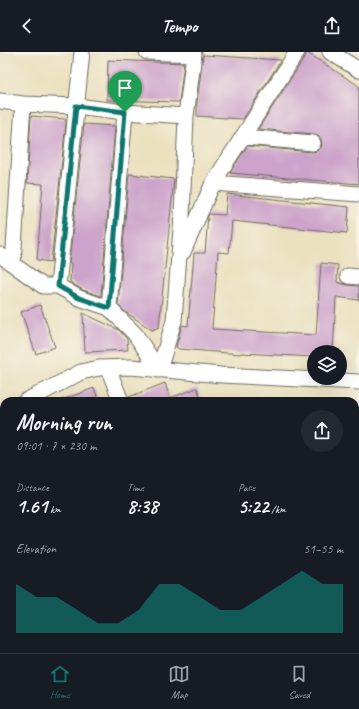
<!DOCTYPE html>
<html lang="en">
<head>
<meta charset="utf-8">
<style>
	body { margin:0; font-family:Caveat,sans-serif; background:#242831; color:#f1f3f6; height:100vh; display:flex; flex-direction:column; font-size:15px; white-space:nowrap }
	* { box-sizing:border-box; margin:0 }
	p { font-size:13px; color:#9ea1a6 }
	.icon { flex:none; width:22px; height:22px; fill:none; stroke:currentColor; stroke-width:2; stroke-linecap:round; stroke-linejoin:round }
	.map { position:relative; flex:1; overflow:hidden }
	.side { position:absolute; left:0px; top:345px; width:359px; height:256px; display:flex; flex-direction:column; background:#171b24; border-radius:12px 12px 0 0; box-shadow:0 4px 16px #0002 }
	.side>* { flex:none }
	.controls { position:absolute; left:307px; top:293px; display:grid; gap:8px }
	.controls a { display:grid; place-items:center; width:40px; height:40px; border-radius:50%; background:#171b24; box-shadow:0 4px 16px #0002; font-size:20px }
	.pin { position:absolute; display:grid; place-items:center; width:34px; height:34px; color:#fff; margin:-41px -17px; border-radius:50% 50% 50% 0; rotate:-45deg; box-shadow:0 0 4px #0007 }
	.pin .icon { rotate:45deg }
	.round { display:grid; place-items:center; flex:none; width:42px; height:42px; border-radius:21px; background:#242831 }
	.head { display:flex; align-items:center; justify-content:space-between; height:68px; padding:0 16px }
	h1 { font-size:22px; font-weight:600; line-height:30px }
	.stats { display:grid; grid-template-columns:repeat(3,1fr); gap:6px; height:68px; padding:4px 16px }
	.stats div { display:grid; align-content:center }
	.stats b { font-size:20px; font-weight:600 }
	.stats small { font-size:11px; font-weight:400 }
	.stats p { font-size:11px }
	.chart { height:112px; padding:8px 16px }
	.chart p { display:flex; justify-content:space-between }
	.chart svg { width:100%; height:72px; margin-top:4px; fill:#0f766e; opacity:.7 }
	header { display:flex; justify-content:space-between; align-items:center; height:52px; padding:0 16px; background:#171b24; font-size:18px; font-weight:600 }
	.tabs { display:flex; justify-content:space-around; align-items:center; height:56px; border-top:1px solid #363941; background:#171b24; font-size:11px; color:#9ea1a6 }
	.tabs a { display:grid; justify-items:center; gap:2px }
	.tabs .active { color:#0f766e }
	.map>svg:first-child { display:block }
	.building { fill:#cca3ca }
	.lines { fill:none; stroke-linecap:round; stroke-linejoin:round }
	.minor-casing { stroke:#6e6b5f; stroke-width:17 }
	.minor { stroke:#fff; stroke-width:15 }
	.route-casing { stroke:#fff; stroke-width:8 }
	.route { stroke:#0f766e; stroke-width:5 }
</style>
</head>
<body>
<header><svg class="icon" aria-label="back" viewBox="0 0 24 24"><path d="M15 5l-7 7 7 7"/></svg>Tempo<svg class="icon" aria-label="share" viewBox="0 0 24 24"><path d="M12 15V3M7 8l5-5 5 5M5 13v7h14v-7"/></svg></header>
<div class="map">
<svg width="359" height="601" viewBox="0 0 359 601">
	<rect width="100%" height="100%" fill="#f7f3e8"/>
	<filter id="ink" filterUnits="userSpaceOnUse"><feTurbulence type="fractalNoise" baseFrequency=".025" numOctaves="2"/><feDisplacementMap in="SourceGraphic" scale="8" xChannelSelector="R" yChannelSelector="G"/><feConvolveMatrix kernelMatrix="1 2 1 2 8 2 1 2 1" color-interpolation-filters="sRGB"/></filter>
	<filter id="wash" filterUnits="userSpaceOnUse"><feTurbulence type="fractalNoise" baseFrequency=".012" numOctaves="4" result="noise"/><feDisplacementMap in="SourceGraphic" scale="16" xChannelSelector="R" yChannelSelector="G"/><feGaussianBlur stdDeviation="0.9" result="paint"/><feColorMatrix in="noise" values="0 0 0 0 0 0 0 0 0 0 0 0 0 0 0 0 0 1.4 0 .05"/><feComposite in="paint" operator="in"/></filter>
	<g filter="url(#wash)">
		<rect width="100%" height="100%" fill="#ebe1bf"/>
		<g id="blocks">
			<!-- building -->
			<path class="building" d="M306,0L359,34V132L230,121L247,94L312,100L317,99L321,96L322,91L321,87L318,83L314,82L258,77L305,5Z
				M203,3L281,8L243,67L197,64V51Z
				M108,8L184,11L179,50L107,48Z
				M31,64L65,67L66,71L51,210L37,208L43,132L27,131Z
				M84,72L115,74L101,244L83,238L70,230L71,211H69Z
				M129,122L174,127L159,275L152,278L124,259L118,253Z
				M227,142L349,155L347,181L232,169L229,201L218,200L212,277L316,283L321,211L338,213L337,230L347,233L359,234V248L336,245L333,300H314V305L241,301L240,302L179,297L176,295L182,273L188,274L194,201H205L208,164L209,162L225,163Z
				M40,253L55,295L36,302L21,260Z
				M83,261L119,278L127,287L128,298L85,300Z
				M165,331L170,346L197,336L202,349H130L129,345Z
				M94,336L99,349H62V348Z"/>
		</g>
	</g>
	<g filter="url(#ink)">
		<use href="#blocks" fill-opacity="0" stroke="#6e6b5f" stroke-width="1"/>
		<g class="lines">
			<defs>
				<path id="minor" d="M147,0L194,2L186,64L182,164L174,269L159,318
					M330,0L359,18
					M0,49L23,52L76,54L125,60L186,64
					M244,85L313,91
					M213,131L359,142
					M183,200L213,131L297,0
					M0,203L43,234H58L79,246L109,256L135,282L159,318
					M13,212L23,52
					M348,224L359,225
					M58,234L82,0
					M109,256L125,60
					M108,316L121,349
					M26,349L81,320L99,316L131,315L221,323L359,330
					M0,366L4,364
					M0,483L4,482
					M355,519L359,518
					M355,569L359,567
					M72,597L73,601
					M136,601L147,597
					M269,601L279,597"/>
			</defs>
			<!-- minor casing -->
			<use href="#minor" class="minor-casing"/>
			<!-- minor -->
			<use href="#minor" class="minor"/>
		</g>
	</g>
	<g class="lines" filter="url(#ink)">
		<defs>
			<path id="route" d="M76,54L125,60L109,256L79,246L58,234Z"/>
		</defs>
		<!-- route casing -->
		<use href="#route" class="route-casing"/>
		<!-- route -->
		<use href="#route" class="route"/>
	</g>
</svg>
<div class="controls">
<a><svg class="icon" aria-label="layers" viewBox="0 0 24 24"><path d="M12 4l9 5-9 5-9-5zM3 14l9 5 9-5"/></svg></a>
</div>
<div class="pin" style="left:125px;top:60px;background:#1e9e55"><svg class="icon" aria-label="arrive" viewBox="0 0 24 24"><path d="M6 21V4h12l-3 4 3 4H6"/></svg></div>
<section class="side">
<div class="head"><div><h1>Morning run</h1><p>09:01 · 7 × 230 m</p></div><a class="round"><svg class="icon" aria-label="share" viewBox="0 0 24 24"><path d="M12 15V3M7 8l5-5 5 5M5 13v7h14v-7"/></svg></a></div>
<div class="stats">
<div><p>Distance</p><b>1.61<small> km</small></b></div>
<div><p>Time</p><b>8:38</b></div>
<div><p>Pace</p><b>5:22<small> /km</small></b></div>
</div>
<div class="chart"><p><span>Elevation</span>51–55 m</p>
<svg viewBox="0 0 160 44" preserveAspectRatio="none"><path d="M0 44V14L10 22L20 22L30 30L40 38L50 38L60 30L70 14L80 14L90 22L100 30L110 30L120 22L130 14L140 6L150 14L160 14V44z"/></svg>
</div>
</section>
</div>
<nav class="tabs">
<a class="active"><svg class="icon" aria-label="home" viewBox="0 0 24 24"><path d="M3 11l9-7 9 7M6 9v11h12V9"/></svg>Home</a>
<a><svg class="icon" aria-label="map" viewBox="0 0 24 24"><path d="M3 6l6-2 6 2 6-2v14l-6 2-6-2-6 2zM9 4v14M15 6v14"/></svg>Map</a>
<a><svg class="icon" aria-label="saved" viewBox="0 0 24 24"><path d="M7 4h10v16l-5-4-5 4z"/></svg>Saved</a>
</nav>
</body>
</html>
